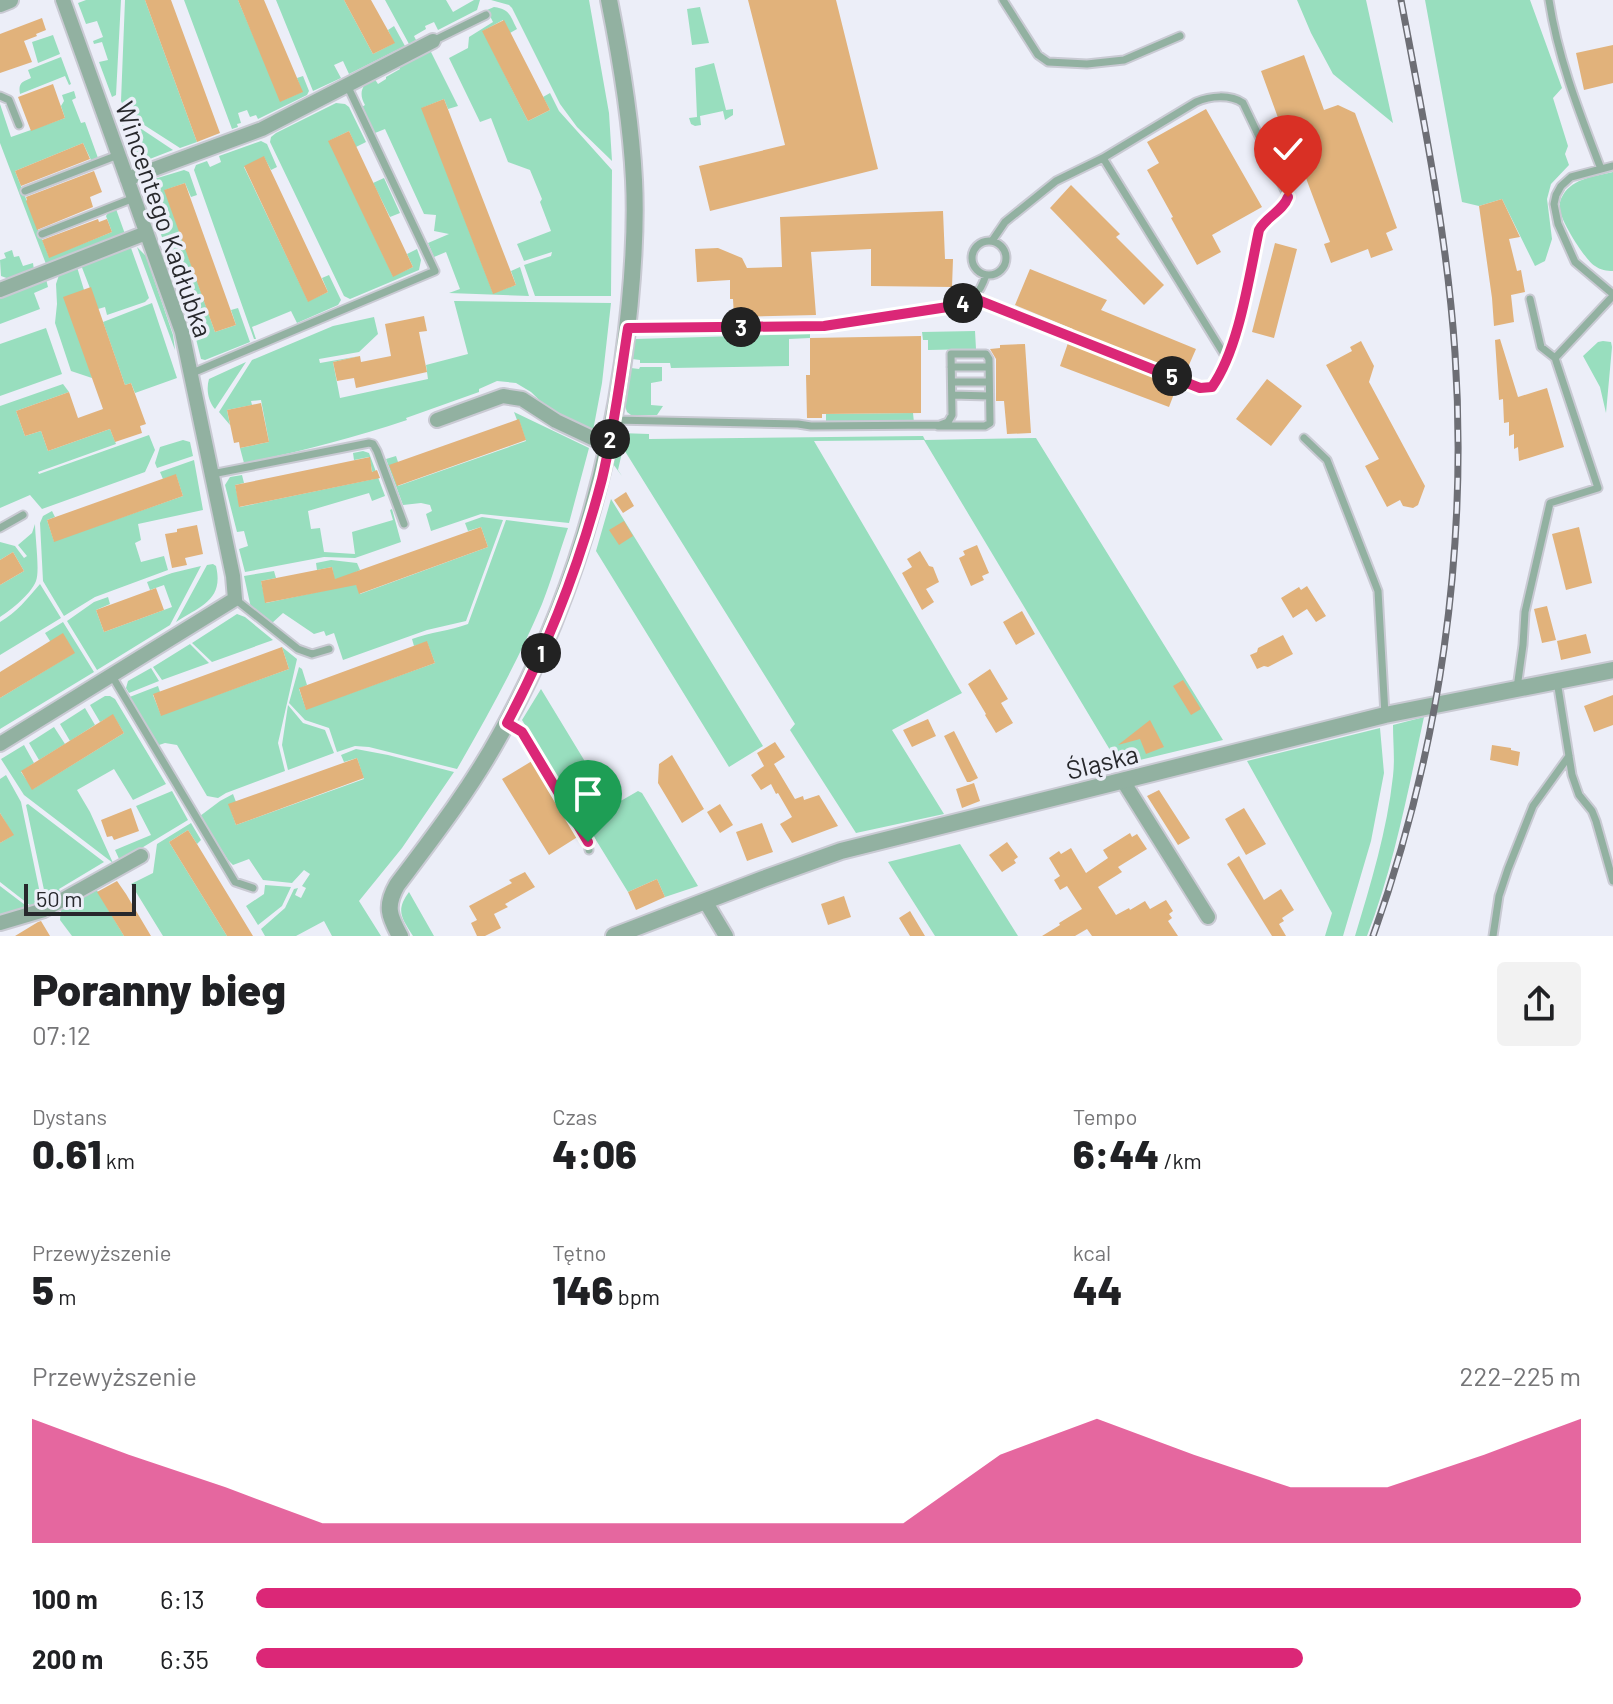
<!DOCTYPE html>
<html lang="pl">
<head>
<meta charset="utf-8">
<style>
	body { margin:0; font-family:Barlow,sans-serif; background:#f2f2f2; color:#202124; height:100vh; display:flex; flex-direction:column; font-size:30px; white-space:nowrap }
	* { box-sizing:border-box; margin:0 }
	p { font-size:26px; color:#757577 }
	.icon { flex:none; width:44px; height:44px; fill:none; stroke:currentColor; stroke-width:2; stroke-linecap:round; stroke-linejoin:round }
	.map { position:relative; height:936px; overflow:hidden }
	.side { display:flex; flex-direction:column; background:#fff; flex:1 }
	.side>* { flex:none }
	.scale { position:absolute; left:24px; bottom:20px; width:112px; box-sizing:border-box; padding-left:8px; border:4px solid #27282c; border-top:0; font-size:22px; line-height:28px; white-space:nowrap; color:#27282c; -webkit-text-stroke:6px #eceef8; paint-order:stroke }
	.pin { position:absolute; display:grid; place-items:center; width:68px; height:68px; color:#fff; margin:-82px -34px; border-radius:50% 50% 50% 0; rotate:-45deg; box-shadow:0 0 8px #0007 }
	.pin .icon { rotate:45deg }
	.km { position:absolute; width:40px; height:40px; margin:-20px; border-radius:50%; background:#222; color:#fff; font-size:22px; line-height:40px; text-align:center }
	.round { display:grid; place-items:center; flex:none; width:84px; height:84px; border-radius:8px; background:#f2f2f2 }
	.summary { display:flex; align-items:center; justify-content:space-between; height:136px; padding:0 32px }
	h1 { font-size:44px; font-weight:800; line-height:60px }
	.stats { display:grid; grid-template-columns:repeat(3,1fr); gap:12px; height:136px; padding:8px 32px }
	.stats div { display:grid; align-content:center }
	.stats b { font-size:40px; font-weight:800 }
	.stats small { font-size:22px; font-weight:400 }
	.stats p { font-size:22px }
	.chart { height:224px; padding:16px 32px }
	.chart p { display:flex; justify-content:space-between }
	.chart svg { width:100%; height:144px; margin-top:8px; fill:#db2777; opacity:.7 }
	ul { padding:0 32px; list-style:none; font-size:26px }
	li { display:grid; grid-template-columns:128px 96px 1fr; align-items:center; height:60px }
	li i { height:20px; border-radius:10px; background:#db2777 }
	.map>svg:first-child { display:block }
	.green { fill:#98debe }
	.building { fill:#e1b27b }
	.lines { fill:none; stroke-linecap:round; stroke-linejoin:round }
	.service-casing { stroke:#c9cad3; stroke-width:11 }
	.minor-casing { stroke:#c9cad3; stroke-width:18 }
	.tertiary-casing { stroke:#c9cad3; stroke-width:20 }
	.service { stroke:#92b1a1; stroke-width:7 }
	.minor { stroke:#92b1a1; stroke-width:14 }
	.tertiary { stroke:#92b1a1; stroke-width:16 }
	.rail-casing { stroke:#6d6e75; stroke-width:7 }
	.rail { stroke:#eceef8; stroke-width:4; stroke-dasharray:12; stroke-linecap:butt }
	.route-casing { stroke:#fff; stroke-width:16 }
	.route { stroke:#db2777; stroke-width:10 }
	.labels { text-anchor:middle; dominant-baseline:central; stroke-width:7; stroke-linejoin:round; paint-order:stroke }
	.street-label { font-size:26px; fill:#27282c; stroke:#eceef8 }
</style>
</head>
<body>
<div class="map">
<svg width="1613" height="936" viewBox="0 0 1613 936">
	<rect width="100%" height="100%" fill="#eceef8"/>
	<!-- green -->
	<path class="green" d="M86,0H121L116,95L112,97L99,62L108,60L102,42L94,44L93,41L103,37L97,21L86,24L78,3Z
		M125,0H145L197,142L180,148L127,114L121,101Z
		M184,0H238L281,101L302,92L297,78L303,76L309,91L307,95L258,119L256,115L250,117L247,110L238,113L241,123L237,124L238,127L232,129Z
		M276,0H344L373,54L394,43L388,30L394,26L405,46L349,74L343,61L334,65L341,78L313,91Z
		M385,0H446L453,12L474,0H480L477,10L438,30L434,22L425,26L426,29L414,36L416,40L409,44Z
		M491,0H589L609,113L612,161L577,127L560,104L512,8L509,5Z
		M1297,0H1366L1393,123L1333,74L1311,33Z
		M1425,0H1530L1562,88L1553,98L1568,146L1565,154L1569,165L1551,184L1547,199L1552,239L1545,261L1535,266L1502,199L1479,206L1462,202Z
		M494,7C510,9 510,16 517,29L510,33L503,20L483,31L528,121L550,110L543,97L550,93L559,111L612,170L611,296H535L524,265L551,256L552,252L524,261L517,244L551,231L540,202L542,199L530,170L508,162L491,118L480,122L449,58L468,48L469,37L493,22L487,10Z
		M700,7L709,43L692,45L687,9Z
		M53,35L60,54L38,63L32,42Z
		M428,51L431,52L458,106L448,109L444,99L422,108L493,293L516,285L511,271L520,267L529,296L449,293L460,289L446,252L434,257L428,243L449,234L434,231L436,215L424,214L385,129L375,133L362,107L365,105C358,93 362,84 374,78L378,84L386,79V77L400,69L399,66Z
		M61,57L71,84L69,85L65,76L20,94C18,83 22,82 31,78L28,70Z
		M714,63L726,110L733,109V115L725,120L723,111L700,116L701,125L695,126L691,124L689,118L697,117L695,68Z
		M74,91L76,98L72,100L81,123L85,122L98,158L91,160L83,143L15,171L49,257L112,232L106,216L108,213L116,209L125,234L50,265L46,264L0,143V104L11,137L65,118L61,106L64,101L62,95Z
		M336,103L345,104L349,107L366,142L356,147L349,131L329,141L393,276L413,267L407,254L417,249L421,260L419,270L350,299L344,296L270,142L271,137L276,133Z
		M128,120L173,150L142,162L134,158L121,122Z
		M261,141L267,144L277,167L271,170L264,157L244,167L308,301L328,292L322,278L329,275L341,300L338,305L297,323L291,311L252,327L256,339H254L194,170L196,165L207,161L210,167L221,162L219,156Z
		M184,170L189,172L197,195L191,197L185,183L165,190L215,332L236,325L231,310L238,308L250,342L205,360L201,359L190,315L145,190L146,185L151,180Z
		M1613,172V271C1607,271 1600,270 1595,266C1585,260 1564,225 1561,214C1559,207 1559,201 1563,195C1573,178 1596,176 1613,172Z
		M384,178L400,213L390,217L373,183Z
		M125,247L131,248L149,298L145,302L107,315L105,307L98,309L81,265Z
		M137,247L146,256L173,335L175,350Z
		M12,250L14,257L19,256L23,266L33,263L34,270L12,280L1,276L0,260L6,258L4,253Z
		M77,267L84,290L92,378L71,371L55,323L57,304L56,284L59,275Z
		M46,279L48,287L34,293L40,309L0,324V299Z
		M454,301L611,303L602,383L592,436L563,423L531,392L516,383L497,381L479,389V392L406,418L407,420C353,438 299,452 244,463L240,448L269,442L261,400L251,401L252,405L227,410L230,425L219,412L252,360L333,326L374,317L378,334L359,352L319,359L320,363L360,356L333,362L340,398L428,379L426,365L468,354Z
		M152,303L177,378L135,393L131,383L125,385L103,322Z
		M46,328L62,374L0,396V344Z
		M975,331L976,349L928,350V340H923L922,332Z
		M810,334V338L789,339V366L671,368L670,363H640V360L632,359L635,339Z
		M1603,341L1611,342L1612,347L1606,413L1600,387L1583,356L1598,342Z
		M246,362L215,409C208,401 206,389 209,379Z
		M640,367H662V381L651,383V405L663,406L657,415H631L627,412L625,406L631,368L639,369Z
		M63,384L69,392L16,411L25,436L41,431L48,451L110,429L116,444L38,472L39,474L149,435L155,450L145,472L42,509L30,495L0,508V406Z
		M514,412L589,448L569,523L481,514L431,531L426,514L432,511L430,505L421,503L403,505L386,459L396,456L398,462V486L526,441L519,420H517Z
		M913,413L914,423H826V414Z
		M620,433L649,434V439L923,436L925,440L1036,438L1223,740L1119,765L924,440L814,441L962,693L892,730L944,814L856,833L790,730L795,724L623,448L618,470L622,476L613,464Z
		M183,440L190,442L193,456L157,468L155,463L160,447Z
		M363,451L369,453L385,496L372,501L369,493L308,511L311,529L320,528L324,552L355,554L352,532L393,520L390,510L392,509L401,542L355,558L324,557L245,572L239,549L248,546L244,531L237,532L225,485L230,477L242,475L244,483L235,485L240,507L374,479L369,457L354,460L353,453Z
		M194,460L203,510L138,524L141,540L135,543L141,562L164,556L168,570L95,597L64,616L43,581L40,523L43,516L52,511L55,517L47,520L54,541L183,496L176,475L163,479L160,472Z
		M611,499L763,746L729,767L596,551Z
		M482,517L503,520L466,621L427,630L343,660L334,633L326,636L324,631L314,634L283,613L271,624L251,608L244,576L274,571L276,578L261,581L266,603L336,588L332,567L317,570L316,563L331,560L357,563L360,570L352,574L360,594L488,547L481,527L468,531L465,523Z
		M506,520L568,528C559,553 552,579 542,604C518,661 488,715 457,769L369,747L355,746L337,752L329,728L305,720L289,703L299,667L302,669L307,685L299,689L306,709L435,663L427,642L414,646L412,639C430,632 450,631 468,624Z
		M35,524C35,536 40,572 36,581C31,594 11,610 0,617V585L24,571L13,552L0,560V542L15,546L24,558L27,556L18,545L32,533Z
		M213,564L216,566C224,600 201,606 176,622L207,565Z
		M201,566L170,625L97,670L67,621L94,602L108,597L110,604L96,610L104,632L172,607L164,585L150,590L147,582L172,573Z
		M40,584L61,618L0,655V622C16,613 28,598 40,584Z
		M237,614L245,617L273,640L212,662L192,643Z
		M63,622L94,672L0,729V698L74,653L50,641L45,633Z
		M190,644L209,663L162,680L153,667Z
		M282,647L297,659L278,743L285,771L226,793L218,798L207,796L177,745L165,743L156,746L127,698L158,686L160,692L153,695L161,715L289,669Z
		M151,668L159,681L129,693L126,688L128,681Z
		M541,689L612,806L638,791L642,793L698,886L665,897L657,879L628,892L522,720Z
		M105,696H110L115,699L166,784L133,800L114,769L77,790L90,812L113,863L24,795L1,759L24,745L34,763L21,772L33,789L124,733L113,715L100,722L90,705Z
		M288,705L303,723L325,730L334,753L288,770L282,745Z
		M85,708L95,725L70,741L60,724Z
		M1424,717C1408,791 1394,866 1367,936H1355C1371,883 1387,831 1393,776C1395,759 1393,742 1393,725Z
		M54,727L65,744L39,760L29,743Z
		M1380,728L1384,773L1371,841L1343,936H1325L1332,913L1247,761Z
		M356,749L388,755L454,772L402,848L359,901L381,936H332L324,921L296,936H265L261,929L285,908L294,889L298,888L295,895L301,898L306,888L302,886L310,874L304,870L292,883L263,880L249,859L233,865L228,860L200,816L220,801L233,794L236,802L229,805L236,825L364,779L357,758L344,762L341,755Z
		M6,775L21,802L43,908L36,910L0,882V843L13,835L0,813V779Z
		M172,791L188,820L120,861L115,850L151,835L136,806Z
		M28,804L104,862L59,889L62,896L47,904L26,805Z
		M191,823L201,840L197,844L188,830L169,842L227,936H163L131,884L153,873L157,844Z
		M960,844L1018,936H935L888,862Z
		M265,885L291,887L282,906L258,925L246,906L264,894Z
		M0,886L33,911L0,919Z
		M95,887L124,936H72L60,920L61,909Z
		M409,892L434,936H413C402,918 395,911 409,892Z"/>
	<!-- building -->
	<path class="building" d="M145,0H171L220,133L197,142Z
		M238,0H264L303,92L280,102Z
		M344,0H371L395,43L373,54Z
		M748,0H836L878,169L710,211L699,166L785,145Z
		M42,18L46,30L36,34L37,36L24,41L32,62L0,73V34Z
		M504,20L550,110L528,121L482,31Z
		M1613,45V83L1584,90L1576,53Z
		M1304,55L1324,110L1338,105L1355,113L1397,228L1386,233L1393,250L1371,258L1368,249L1331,263L1324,244L1330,242L1286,125L1281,126L1261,71Z
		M53,84L65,118L31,131L18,97Z
		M444,99L516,285L493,294L421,108Z
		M1206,109L1262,207L1212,235L1221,252L1197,265L1171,218L1173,217L1147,170L1159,163L1147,142Z
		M349,131L413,267L393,277L328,141Z
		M83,143L90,159L21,186L15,171Z
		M264,156L328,292L308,302L244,166Z
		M94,171L102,192L90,197L93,207L37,230L26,201L27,200L26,197Z
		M185,183L236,325L215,332L164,190Z
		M1071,185L1120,234L1116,237L1164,285L1144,305L1050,208Z
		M1502,199L1520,237L1509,239L1517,271L1521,270L1525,292L1511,295L1514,322L1494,326L1492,298L1479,206Z
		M943,211L945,259H953L952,287L871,286V249L811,252L816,315L734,317L733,299H730V280L697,282L695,249L718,248L742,258L747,268L782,267L780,217Z
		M98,219L99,222L107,219L112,232L49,258L42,240Z
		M1275,243L1297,249L1274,338L1252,332Z
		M1030,269L1107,300L1101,310L1196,349L1185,374L1073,330V329L1015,305Z
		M91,287L125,385L131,383L146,424L140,426L142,433L115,442L110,429L48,451L41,431L25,436L16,411L69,392L78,418L103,409L63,297Z
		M424,316L427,331L419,332L427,372L356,388L354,378L337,381L333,362L360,356L361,362L391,356L385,324Z
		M921,336V413L822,414V418H807L806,375H810V338Z
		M1500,339L1518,397L1547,388L1564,447L1519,461L1518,447L1514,449V434L1509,436V422L1504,423L1503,399L1499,400L1495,340Z
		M1361,341L1374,366L1369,382L1425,486L1418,505L1413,508L1403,506L1400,500L1387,507L1365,466L1379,459L1326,365L1352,351L1350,347Z
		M1068,343L1177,386L1169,407L1060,366Z
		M1025,344L1031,433L1007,434L1004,401H996V359L990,349L1000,348V345Z
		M1267,379L1302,406L1271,446L1236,419Z
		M261,403L269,442L240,448L239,442L234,443L227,410Z
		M519,419L526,440L397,486L389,465Z
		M370,457L372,472L377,470L380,478L239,507L235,485Z
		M176,474L183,496L54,542L47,520Z
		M626,492L634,506L623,513L614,500Z
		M624,521L633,536L619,545L609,530Z
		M197,525L203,554L185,558L187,565L172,568L165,534L177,532V529Z
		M481,527L488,547L359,594L356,585L265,603L261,581L332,567L335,579Z
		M1579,527L1592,583L1566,590L1552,534Z
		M977,545L989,573L982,576L984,580L971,586L959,558L965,555L963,551Z
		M920,551L929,566L933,567L939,582L926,589L934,602L922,610L902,573L912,567L907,559Z
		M13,552L24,571L0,585V560Z
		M1307,586L1326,616L1316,622L1307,609L1293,618L1281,598L1299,587L1301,590Z
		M156,588L164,610L104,632L96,610Z
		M1547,606L1556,640L1542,643L1534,609Z
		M1022,611L1035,634L1016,645L1003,622Z
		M63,633L75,653L0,698V672Z
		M1586,634L1591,653L1561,660L1557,641Z
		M1283,635L1293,654L1268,667L1264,666L1257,669L1250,655L1257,652L1258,648Z
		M427,641L435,663L306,710L299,688Z
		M282,647L289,669L161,716L153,694Z
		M990,669L1008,699L1001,703L1013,723L996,733L985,715L986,714L968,684Z
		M1183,680L1201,709L1191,715L1173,686Z
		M1613,695V725L1594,732L1584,706Z
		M113,714L124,733L32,790L21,771Z
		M928,719L936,736L912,747L903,730Z
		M1150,720L1164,747L1146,754L1140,739L1118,745Z
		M954,731L978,778L970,782H967L944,736Z
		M775,742L785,757L774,764L795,799L803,796L804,800L819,795L838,826L792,843L780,824L792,817L778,793L776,794L771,784L761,790L751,775L764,766L757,753Z
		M1492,745L1511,748V750L1520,752L1518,766L1490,760Z
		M672,755L704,809L682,823L658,783L659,764Z
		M357,758L364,778L236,825L228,804Z
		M532,761L579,836L549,855L502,779Z
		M974,783L980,801L962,808L956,789Z
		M1159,790L1190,838L1178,845L1147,796Z
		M720,804L733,825L720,833L707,812Z
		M131,808L139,831L114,840L112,836L107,837L101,820Z
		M1244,808L1266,844L1246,855L1225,819Z
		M0,813L14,835L0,843Z
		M762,823L773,852L747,861L736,832Z
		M188,830L197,844L253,936H227L169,842Z
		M1130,833L1132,837L1137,834L1147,849L1118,867L1122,872L1098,887L1116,915L1129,908L1130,910L1145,901L1150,909L1166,900L1173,911L1169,914L1172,918L1168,921L1178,936H1092L1087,929L1075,936H1042L1060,925L1059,923L1082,909L1067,886L1060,890L1054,880L1060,876L1049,858L1059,851L1061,854L1071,848L1086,873L1108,858L1103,850Z
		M1007,842L1018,857L1014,860L1016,863L1002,872L989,855Z
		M1239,856L1264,900L1281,889L1294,910L1282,918L1284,921L1279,924L1286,936H1272L1227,864Z
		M525,872L535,887L505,904L508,907L494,914L501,928L485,936H477L471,923L477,920L469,906L512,883L509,880Z
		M657,879L665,897L636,910L628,892Z
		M117,881L126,894L151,936H124L97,892Z
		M844,896L851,917L828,925L821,904Z
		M910,911L925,936H910L899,918Z
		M41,921L50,936H15L38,922Z"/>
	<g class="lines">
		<defs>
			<path id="service" d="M1003,0L1038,55L1048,62L1087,64L1124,60L1180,36
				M1549,0C1558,59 1580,114 1601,169
				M433,41L486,15
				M0,96L9,100L19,125
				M1103,158L1227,359
				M1613,166L1571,177L1561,186L1556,195L1554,204L1558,224L1575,262L1613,294
				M25,191L118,155
				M42,234L134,198
				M972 258a17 17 0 1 1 34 0a17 17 0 1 1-34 0Z
				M973,298L1200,388L1212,387L1220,376L1234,338L1259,230C1266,217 1283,211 1288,197L1243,103C1230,94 1210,96 1196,102L1103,158L1056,181L1005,222L992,241
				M628,328L824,326L954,306C973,299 979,296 986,275
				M1555,358L1613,296
				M951,367H989
				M190,374L435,271L347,85
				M952,382H989
				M952,395L989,396
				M614,420L798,424L811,426L940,425L948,422L952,415L951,354H986L989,359L990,423L985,426H938
				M1304,438L1327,460L1378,591L1385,715
				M212,474L369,443L373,444L377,451L404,524
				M0,528L23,515
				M235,599L298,649L312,654L329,649
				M112,676L235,882L253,888
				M1557,681L1572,775L1579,795L1592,811L1596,821L1613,881
				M1517,688L1523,645L1525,612L1550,503L1598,488L1555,358L1541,347L1530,299
				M508,723L522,732L587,837L589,850
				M1493,936L1499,896L1508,869L1533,806L1569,756"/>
			<path id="minor" d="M127,179L262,129L433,41
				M0,290L146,233
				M437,420L503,396L522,399L556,421L609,446
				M0,744L235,599L233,576L182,332L63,0
				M1123,781L1208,917
				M705,901L726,936
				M0,923L44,910L141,856"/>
			<path id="tertiary" d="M0,4L10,0
				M400,936C389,916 385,906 397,885C434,836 471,788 500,735C565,618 604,494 623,362C631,302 637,241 634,180C631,119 621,60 609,0
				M614,936L763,879L841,851L1385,715L1613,670"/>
		</defs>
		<!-- service casing -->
		<use href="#service" class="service-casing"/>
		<!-- minor casing -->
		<use href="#minor" class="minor-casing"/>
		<!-- tertiary casing -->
		<use href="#tertiary" class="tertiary-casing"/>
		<!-- service -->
		<use href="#service" class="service"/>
		<!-- minor -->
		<use href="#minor" class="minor"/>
		<!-- tertiary -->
		<use href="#tertiary" class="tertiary"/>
		<defs>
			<path id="rail" d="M1373,936C1440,749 1468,551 1455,353C1447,234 1423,117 1401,0"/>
		</defs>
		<!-- rail casing -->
		<use href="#rail" class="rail-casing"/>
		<!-- rail -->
		<use href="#rail" class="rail"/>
	</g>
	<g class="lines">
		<defs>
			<path id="route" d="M588,842L522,732L507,723C548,646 580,563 602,479C614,429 620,379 628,328L824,326L954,306L973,298L1200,388L1212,387C1239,349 1249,277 1259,230C1266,217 1283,211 1288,197"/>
		</defs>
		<!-- route casing -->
		<use href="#route" class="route-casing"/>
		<!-- route -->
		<use href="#route" class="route"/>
	</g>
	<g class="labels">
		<!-- street labels -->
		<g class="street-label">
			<text transform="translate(165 219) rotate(71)">Wincentego Kadłubka</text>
			<text transform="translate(1102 761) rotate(-14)">Śląska</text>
		</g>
	</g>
</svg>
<div class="scale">50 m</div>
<div class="pin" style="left:588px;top:842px;background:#1e9e55"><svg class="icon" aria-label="arrive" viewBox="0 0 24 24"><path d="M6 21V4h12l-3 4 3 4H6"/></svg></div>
<div class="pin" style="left:1288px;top:197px;background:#d93025"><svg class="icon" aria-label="check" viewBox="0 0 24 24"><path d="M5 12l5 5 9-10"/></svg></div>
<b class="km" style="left:541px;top:653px">1</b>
<b class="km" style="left:610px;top:439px">2</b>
<b class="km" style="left:741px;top:327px">3</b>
<b class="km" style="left:963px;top:303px">4</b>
<b class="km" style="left:1172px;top:376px">5</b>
</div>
<section class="side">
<div class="summary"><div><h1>Poranny bieg</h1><p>07:12</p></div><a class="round"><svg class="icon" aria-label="share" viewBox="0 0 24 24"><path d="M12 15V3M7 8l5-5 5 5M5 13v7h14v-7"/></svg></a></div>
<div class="stats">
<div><p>Dystans</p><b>0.61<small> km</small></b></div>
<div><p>Czas</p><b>4:06</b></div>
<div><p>Tempo</p><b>6:44<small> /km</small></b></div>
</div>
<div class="stats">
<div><p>Przewyższenie</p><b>5<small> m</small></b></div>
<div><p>Tętno</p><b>146<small> bpm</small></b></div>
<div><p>kcal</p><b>44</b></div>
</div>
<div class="chart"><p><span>Przewyższenie</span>222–225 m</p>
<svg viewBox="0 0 160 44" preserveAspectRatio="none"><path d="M0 44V6L10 17L20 27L30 38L40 38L50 38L60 38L70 38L80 38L90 38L100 17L110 6L120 17L130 27L140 27L150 17L160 6V44z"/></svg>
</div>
<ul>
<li><b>100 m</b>6:13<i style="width:100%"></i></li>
<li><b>200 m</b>6:35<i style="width:79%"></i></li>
</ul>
</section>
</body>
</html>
